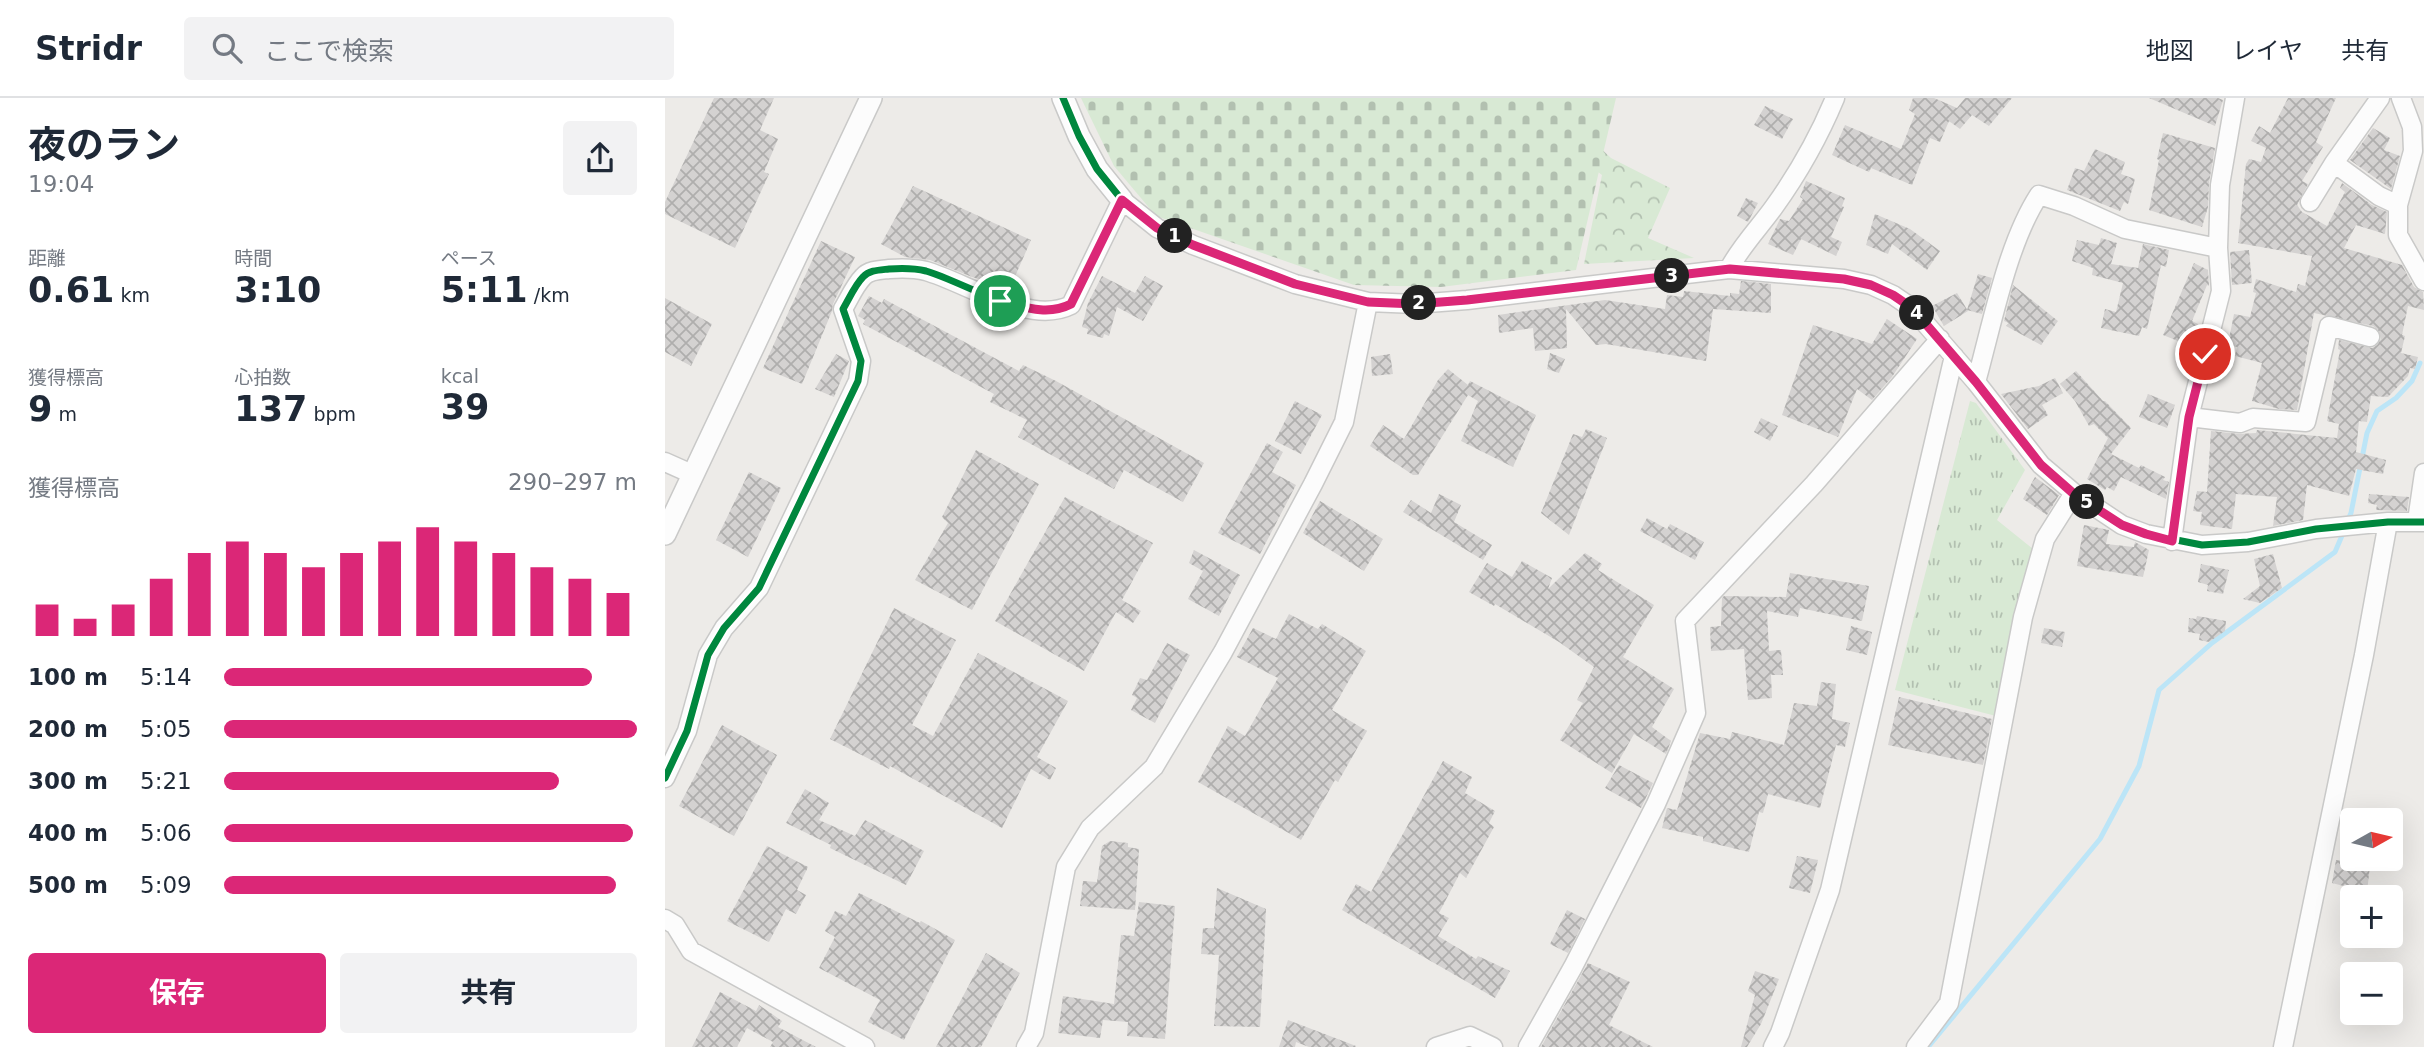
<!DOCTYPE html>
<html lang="ja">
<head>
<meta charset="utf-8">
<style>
	body { margin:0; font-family:"DejaVu Sans","Noto Sans JP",sans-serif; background:#f2f2f3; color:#1f2937; height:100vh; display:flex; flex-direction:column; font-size:26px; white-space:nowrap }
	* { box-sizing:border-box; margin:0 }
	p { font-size:23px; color:#747a83 }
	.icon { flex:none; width:38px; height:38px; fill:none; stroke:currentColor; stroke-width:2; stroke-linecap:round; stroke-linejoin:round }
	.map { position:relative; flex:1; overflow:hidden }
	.details { display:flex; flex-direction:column; background:#fff; width:665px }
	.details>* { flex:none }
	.needle { width:46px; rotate:82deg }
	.buttons { position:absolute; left:1675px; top:710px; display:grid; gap:14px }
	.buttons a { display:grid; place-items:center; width:63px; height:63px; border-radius:7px; background:#fff; box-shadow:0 7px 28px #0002; font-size:35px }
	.pin { position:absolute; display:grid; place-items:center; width:60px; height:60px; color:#fff; margin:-30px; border:4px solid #fff; border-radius:50%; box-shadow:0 2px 7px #0007 }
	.km { position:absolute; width:35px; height:35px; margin:-18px; border-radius:50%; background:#222; color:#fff; font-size:19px; line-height:35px; text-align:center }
	.round { display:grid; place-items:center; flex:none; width:74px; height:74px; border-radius:7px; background:#f2f2f3 }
	.head { display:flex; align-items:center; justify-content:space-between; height:119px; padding:0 28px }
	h1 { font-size:38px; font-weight:700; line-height:52px }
	.metrics { display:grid; grid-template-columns:repeat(3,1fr); gap:10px; height:119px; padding:7px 28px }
	.metrics div { display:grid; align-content:center }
	.metrics b { font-size:35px; font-weight:700 }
	.metrics small { font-size:19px; font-weight:400 }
	.metrics p { font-size:19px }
	.chart { height:196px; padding:14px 28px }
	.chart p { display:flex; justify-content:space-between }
	.chart svg { width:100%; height:126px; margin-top:7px; stroke:#db2777; stroke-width:6 }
	.primary-button { display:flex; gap:14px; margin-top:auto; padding:14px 28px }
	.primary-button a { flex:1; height:80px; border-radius:7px; background:#db2777; color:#fff; font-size:28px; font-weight:700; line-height:80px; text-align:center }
	.primary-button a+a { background:#f2f2f3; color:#1f2937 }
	ul { padding:0 28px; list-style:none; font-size:23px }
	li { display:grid; grid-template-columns:112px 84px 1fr; align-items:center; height:52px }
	li i { height:18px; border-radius:9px; background:#db2777 }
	header { display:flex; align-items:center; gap:42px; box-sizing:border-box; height:98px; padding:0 35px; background:#fff; border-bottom:2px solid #e0e1e3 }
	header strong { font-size:33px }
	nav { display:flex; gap:38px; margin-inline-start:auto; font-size:24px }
	.search { width:490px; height:63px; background:#f2f2f3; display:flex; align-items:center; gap:18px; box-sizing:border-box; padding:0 24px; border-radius:7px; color:#747a83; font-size:26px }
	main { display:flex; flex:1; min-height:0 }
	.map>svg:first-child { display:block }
	.grass { fill:url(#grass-tufts) }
	.forest { fill:url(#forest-crowns) }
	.cemetery { fill:url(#cemetery-stones) }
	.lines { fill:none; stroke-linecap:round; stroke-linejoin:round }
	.stream { stroke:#bce5f7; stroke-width:5 }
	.building { fill:url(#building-cross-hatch) }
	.minor-casing { stroke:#c9c9c8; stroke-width:21 }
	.tertiary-casing { stroke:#c9c9c8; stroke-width:24 }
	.minor { stroke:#fcfcfc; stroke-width:18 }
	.tertiary { stroke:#fcfcfc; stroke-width:21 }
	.cycleway-casing { stroke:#fff; stroke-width:11 }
	.cycleway { stroke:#00873e; stroke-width:7 }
	.route-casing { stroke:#fff; stroke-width:14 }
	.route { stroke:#db2777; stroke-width:9 }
</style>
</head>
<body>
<header>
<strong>Stridr</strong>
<div class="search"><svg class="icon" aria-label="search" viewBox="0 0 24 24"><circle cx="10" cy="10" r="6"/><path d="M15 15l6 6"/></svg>ここで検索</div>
<nav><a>地図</a><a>レイヤ</a><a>共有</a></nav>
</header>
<main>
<section class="details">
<div class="head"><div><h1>夜のラン</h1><p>19:04</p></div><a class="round"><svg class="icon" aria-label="share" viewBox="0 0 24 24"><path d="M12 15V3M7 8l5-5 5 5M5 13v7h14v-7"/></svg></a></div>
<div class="metrics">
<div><p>距離</p><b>0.61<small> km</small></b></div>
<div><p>時間</p><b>3:10</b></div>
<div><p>ペース</p><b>5:11<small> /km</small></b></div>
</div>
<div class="metrics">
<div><p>獲得標高</p><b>9<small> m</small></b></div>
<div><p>心拍数</p><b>137<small> bpm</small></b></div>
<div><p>kcal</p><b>39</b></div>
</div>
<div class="chart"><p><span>獲得標高</span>290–297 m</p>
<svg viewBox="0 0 160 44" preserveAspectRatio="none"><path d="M5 44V33M15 44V38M25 44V33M35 44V24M45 44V15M55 44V11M65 44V15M75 44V20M85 44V15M95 44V11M105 44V6M115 44V11M125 44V15M135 44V20M145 44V24M155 44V29"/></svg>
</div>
<ul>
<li><b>100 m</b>5:14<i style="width:89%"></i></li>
<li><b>200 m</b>5:05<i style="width:100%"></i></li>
<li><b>300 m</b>5:21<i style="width:81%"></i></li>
<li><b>400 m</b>5:06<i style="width:99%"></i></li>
<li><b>500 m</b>5:09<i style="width:95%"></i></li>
</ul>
<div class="primary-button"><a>保存</a><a>共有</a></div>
</section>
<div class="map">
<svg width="1759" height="949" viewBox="0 0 1759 949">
	<defs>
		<pattern id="grass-tufts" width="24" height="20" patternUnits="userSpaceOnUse" patternTransform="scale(1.75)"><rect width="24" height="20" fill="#d8e9d4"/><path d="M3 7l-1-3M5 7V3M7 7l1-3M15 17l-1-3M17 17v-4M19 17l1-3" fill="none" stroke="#b2c0b0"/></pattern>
		<pattern id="forest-crowns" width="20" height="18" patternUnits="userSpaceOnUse" patternTransform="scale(1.75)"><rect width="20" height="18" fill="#d8e9d4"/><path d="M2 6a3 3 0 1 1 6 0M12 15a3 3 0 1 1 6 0" fill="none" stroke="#b2c0b0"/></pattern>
		<pattern id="cemetery-stones" width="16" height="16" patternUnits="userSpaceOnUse" patternTransform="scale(1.75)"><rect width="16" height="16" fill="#d8e9d4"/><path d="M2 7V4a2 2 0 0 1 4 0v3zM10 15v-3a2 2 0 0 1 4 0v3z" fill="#b2c0b0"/></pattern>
		<pattern id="building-cross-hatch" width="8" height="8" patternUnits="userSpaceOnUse" patternTransform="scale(1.75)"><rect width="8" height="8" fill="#d4d2d1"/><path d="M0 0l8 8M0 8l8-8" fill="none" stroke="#afaead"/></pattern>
	</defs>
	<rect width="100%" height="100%" fill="#edebe8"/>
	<!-- grass -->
	<path class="grass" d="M1305,303L1311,305L1360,372L1332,422L1368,451L1331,618L1230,592Z"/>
	<!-- forest -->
	<path class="forest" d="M932,47L946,60L1005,90L983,140L1029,160L919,166L937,77L921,65Z"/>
	<!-- cemetery -->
	<path class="cemetery" d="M416,0H951L911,172L776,189L689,187L491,118L449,68Z"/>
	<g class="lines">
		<!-- stream -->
		<path class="stream" d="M1682,424L1686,415L1702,335L1712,313L1731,300L1747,283L1755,265
			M1263,949L1435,741L1474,668L1494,592L1547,545L1670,454L1679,433"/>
	</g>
	<!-- building -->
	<path class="building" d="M49,0H109L95,32L113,41L99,74L104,76L70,150L0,116V104Z
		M1248,0H1269L1292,10L1300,0H1347L1324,28L1307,17L1295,31L1284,23L1275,44L1265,40L1247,87L1206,70L1204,74L1167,57L1180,27L1236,51L1250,16L1244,12Z
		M1484,0H1553L1558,2L1550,28Z
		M1623,0H1671L1651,44L1658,49L1637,83L1643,86L1632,107L1637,114L1662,128L1680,94L1675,90L1677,85L1707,107L1722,114L1720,136L1691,127L1679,150L1737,167L1749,189L1758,194L1759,212L1743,208L1737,237L1740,238L1736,255L1753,259L1750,271L1745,270L1743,278L1723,299L1706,298L1702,324L1694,323L1691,354L1721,362L1718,376L1691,371L1684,398L1642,387L1638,422L1608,428L1612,399L1571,396L1567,431L1535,427L1537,414L1528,413L1532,393L1542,394L1546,333L1574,336L1591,335L1592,332L1672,340L1674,326L1662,323L1675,252L1673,251L1674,242L1707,250L1712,247L1716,241L1713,232L1708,228L1649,215L1632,312L1614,311L1587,303L1597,265L1570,258L1572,249L1563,246L1569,216L1585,219L1591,195L1588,194L1591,181L1631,194L1633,186L1640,188L1647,158L1573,145L1581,66L1584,61L1596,64L1601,50L1586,43L1594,28L1605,35Z
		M1100,8L1128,21L1117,41L1089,27Z
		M1708,30L1725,40L1719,52L1735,58L1726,91L1685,62Z
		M1498,35L1550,50L1544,85L1543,109L1537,129L1484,112L1494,62L1492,61Z
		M1430,51L1460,64L1456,76L1470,81L1463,106L1459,104L1455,113L1402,92L1410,70L1419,73Z
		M1141,83L1180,100L1177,108L1179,109L1166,139L1177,144L1171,158L1136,141L1128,157L1103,146L1115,121L1124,123L1138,101L1135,99Z
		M248,88L366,142L345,190L307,179L265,162L240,159L216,146Z
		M1081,100L1093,105L1083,124L1072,118Z
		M1210,116L1245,131L1275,153L1262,172L1227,146L1223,156L1201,147Z
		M1436,140L1452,145L1446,166L1473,170L1478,146L1504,152L1501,169L1496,167L1482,231L1477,229L1474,238L1436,230L1440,211L1451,214L1458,185L1427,177L1428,170L1407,163L1412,142L1434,147Z
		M156,143L190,159L168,206L167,213L137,286L98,270Z
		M1584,152L1587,185L1567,187L1565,154Z
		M1529,165L1543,172L1544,188L1542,187L1527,223L1533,226L1523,247L1498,237Z
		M1313,176L1327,180L1317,216L1302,212Z
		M437,178L470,195L480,178L498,188L478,223L452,209L444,238L439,236L438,240L422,236L423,231L417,229L423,205Z
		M1076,183L1106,186V215L1048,211L1041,263L941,246L931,247L901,211L902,250L870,253L868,230L834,235L833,217L940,202L1000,211L1002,197L1018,199L1019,193L1065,198V195L1074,196Z
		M1348,187L1393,223L1376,247L1341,228L1344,225L1339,223Z
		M1292,195L1303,213L1279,228L1267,208Z
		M204,198L217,205L219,201L354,273L358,267L391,283L539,365L518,404L459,372L449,391L353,339L362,322L325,304L329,296L198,226L200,222L193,218Z
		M0,200L47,226L26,268L0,254Z
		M1222,221L1252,241L1227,279L1207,302L1192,291L1173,339L1117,317L1148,227L1207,246Z
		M885,255L900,261L894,275L882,271Z
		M171,256L184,263L169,299L150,291Z
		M725,256L728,276L707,278L706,259Z
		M783,271L803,287L805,283L871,317L848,369L796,343L813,303L803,297L753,377H748L705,348L718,327L739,341L773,282Z
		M1411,273L1438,303H1440L1466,330L1446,356L1474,370L1476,367L1500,379L1498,382L1504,384L1501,401L1456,379L1449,393L1442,389L1440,392L1422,381L1443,340L1429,326L1424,328L1410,303L1395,286Z
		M1390,280L1398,295L1377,307L1383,317L1363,331L1336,296L1374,288Z
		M1483,296L1510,307L1502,330L1474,319Z
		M630,303L657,317L636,356L610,343Z
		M1096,320L1113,328L1105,343L1089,334Z
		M921,331L942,340L904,437L876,415L908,336L917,339Z
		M602,345L618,354L607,374L631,387L595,456L553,435Z
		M311,352L374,386L307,512L250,482L283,425L277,419Z
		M84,374L116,390L83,459L51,442Z
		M1370,379L1394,397L1382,417L1358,401Z
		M774,396L796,407L789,424L827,447L818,462L738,414L746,402L766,415Z
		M1704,396L1744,399L1742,413L1711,412L1712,407L1703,405Z
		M400,399L488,445L457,502L476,513L468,525L451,514L419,573L330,523Z
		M655,403L718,441L699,473L638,435Z
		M982,420L1002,431L1005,426L1039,444L1030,462L975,433Z
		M1419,427L1444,432L1441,446L1469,449L1470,444L1484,452L1478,479L1412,468Z
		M529,452L575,477L554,518L523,501L538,473L524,465Z
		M920,455L937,466L933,472L989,507L958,559L1009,591L987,629L1006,643L1001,656L969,636L947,675L895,642L918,605L912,602L929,569L894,544L830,506L829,508L804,494L822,465L847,479L857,463L887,480L883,491Z
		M1608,456L1617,490L1595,505L1578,501L1595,488L1589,461Z
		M1536,466L1564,472L1558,496L1542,493L1543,487L1533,484Z
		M1125,475L1204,488L1197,523L1135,510L1133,519L1102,513L1104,553L1116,552L1118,577H1106L1107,600L1083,602L1079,551L1046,553L1045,529L1056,528L1057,500L1059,498L1121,499Z
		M229,510L291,542L247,627L268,638L313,555L403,603L372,659L391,670L385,682L366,671L337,730L225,668L224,671L165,641Z
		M624,516L653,531L657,526L701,553L667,612L702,633L673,684L670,682L636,742L533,684L563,628L580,638L613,580L572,559L588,530L611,541Z
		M1532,518L1561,523L1560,533L1544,544L1534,542L1535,536L1523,534L1524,520L1531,521Z
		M1186,528L1207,534L1202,557L1181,552Z
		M1379,530L1400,534L1397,549L1376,545Z
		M502,545L525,557L490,625L466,612L472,600L467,597L475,580L482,582Z
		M1156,584L1171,586L1167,621L1185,625L1180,649L1171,647L1155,710L1103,696L1098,715L1094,714L1084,754L1038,743V739L997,730L1002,710L1012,712L1035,635L1065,641L1067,634L1119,647L1129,605L1152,608Z
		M1234,599L1327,621L1318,667L1223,647Z
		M57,627L112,657L69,738L14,708Z
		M778,663L807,679L800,695L830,713L824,725L829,729L801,780L795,775L774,815L784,820L773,838L811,861L813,858L845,873L830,900L677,812L691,786L706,794Z
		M954,667L988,685L976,710L940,690Z
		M140,691L164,705L154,722L190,738L200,722L259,753L241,787L165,750L166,747L121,725Z
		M445,743L463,745V749L474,751L470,812L415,808L418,783L432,784L437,748Z
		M102,748L143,769L132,792L141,797L131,816L121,811L104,844L62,823Z
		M1132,758L1153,762L1145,795L1124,790Z
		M1671,762L1705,768L1702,794L1667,785Z
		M552,790L601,811L595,929L549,928L554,857L536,856L538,830H549Z
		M194,795L255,825L256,823L290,842L239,942L203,924L215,902L154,870L170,839L160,833L170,813L181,818Z
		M474,804L510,808L500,941L462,938L463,924L438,922L435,940L393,935L398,898L449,906L456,837L469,838Z
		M902,812L920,821L903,855L885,846Z
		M321,855L355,875L316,949H271Z
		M923,865L965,884L944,927L988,949H876Z
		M1090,873L1114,881L1096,926L1082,949H1076L1090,897L1083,893Z
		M55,894L91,913L94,907L117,923L113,929L151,949H105L108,944L82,930L72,949H27Z
		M623,922L691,948L690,949H644L631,944L630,949H614Z"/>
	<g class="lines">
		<defs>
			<path id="minor" d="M1736,0L1747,29L1748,53L1733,107V137L1759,183
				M1669,65L1714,98L1733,107
				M1645,104L1669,65L1715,0
				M1064,171C1076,148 1094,130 1109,109C1132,77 1155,36 1170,0
				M1311,284C1327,227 1342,146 1374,97L1409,108L1460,131L1553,150
				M1524,319L1575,325L1588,320L1641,324L1664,228L1705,239
				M0,364L27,376
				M1752,423L1759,375
				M1507,443L1524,319L1556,193L1553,150L1555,87L1570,0
				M0,680L22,633L43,557L59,530L94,490L193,283L196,263L178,211C184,201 190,187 198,179C204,172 215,172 224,171C237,170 249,170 261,173C302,185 365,228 406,207L457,102L492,130L528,147L630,186L703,204L750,206L802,202L1064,171L1179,181L1206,187L1228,197L1247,210L1311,284L1376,367L1409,395L1457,427L1481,436L1537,447L1583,444L1651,431L1723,424H1759
				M0,821L10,827L26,853L200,949
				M361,949L369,935L401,769L425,730L489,669L558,554L648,386L679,324L703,204
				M771,949L805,938L828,949
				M863,949L908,869L991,706L1031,615L1020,523L1149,386L1275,241
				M1108,949L1115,935L1165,792L1289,258
				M1251,949L1284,905L1358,519L1380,441L1409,395
				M1618,949L1699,557L1723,424"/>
			<path id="tertiary" d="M398,0L414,38L432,71L457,102
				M0,436L206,0"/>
		</defs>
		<!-- minor casing -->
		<use href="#minor" class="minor-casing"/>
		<!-- tertiary casing -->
		<use href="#tertiary" class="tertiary-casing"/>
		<!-- minor -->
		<use href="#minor" class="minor"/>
		<!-- tertiary -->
		<use href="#tertiary" class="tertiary"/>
		<defs>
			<path id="cycleway" d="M398,0L414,38L432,71L457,102L492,130L528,147L630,186L703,204L750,206L802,202L1064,171L1179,181L1206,187L1228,197L1247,210L1311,284L1376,367L1409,395L1457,427L1481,436L1537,447L1583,444L1651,431L1723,424H1759
				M0,680L22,633L43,557L59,530L94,490L193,283L196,263L178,211C184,201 190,187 198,179C204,172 215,172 224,171C237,170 249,170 261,173C302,185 365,228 406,207L457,102"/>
		</defs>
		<!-- cycleway casing -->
		<use href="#cycleway" class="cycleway-casing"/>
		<!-- cycleway -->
		<use href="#cycleway" class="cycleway"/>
	</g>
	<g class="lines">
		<defs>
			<path id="route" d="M335,203C359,209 383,218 406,206L457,102L492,130L528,147L630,186L703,204L750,206L802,202L1065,171L1179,181L1206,187L1228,197L1247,210L1311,284L1376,367L1409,396L1457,427L1481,436L1507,443L1524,319L1540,256"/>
		</defs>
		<!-- route casing -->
		<use href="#route" class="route-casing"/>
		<!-- route -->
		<use href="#route" class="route"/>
	</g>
</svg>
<div class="buttons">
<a><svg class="needle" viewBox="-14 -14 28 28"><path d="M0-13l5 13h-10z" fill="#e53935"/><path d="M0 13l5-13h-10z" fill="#747a83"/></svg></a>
<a>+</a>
<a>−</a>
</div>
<div class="pin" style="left:335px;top:203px;background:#1e9e55"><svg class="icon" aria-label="arrive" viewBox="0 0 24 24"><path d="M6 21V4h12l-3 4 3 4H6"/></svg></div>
<div class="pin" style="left:1540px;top:256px;background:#d93025"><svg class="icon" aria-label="check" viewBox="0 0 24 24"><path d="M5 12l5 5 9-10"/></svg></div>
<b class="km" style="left:510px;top:138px">1</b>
<b class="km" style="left:754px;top:205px">2</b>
<b class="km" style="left:1007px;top:178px">3</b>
<b class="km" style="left:1252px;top:215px">4</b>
<b class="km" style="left:1422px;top:404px">5</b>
</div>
</main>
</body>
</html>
